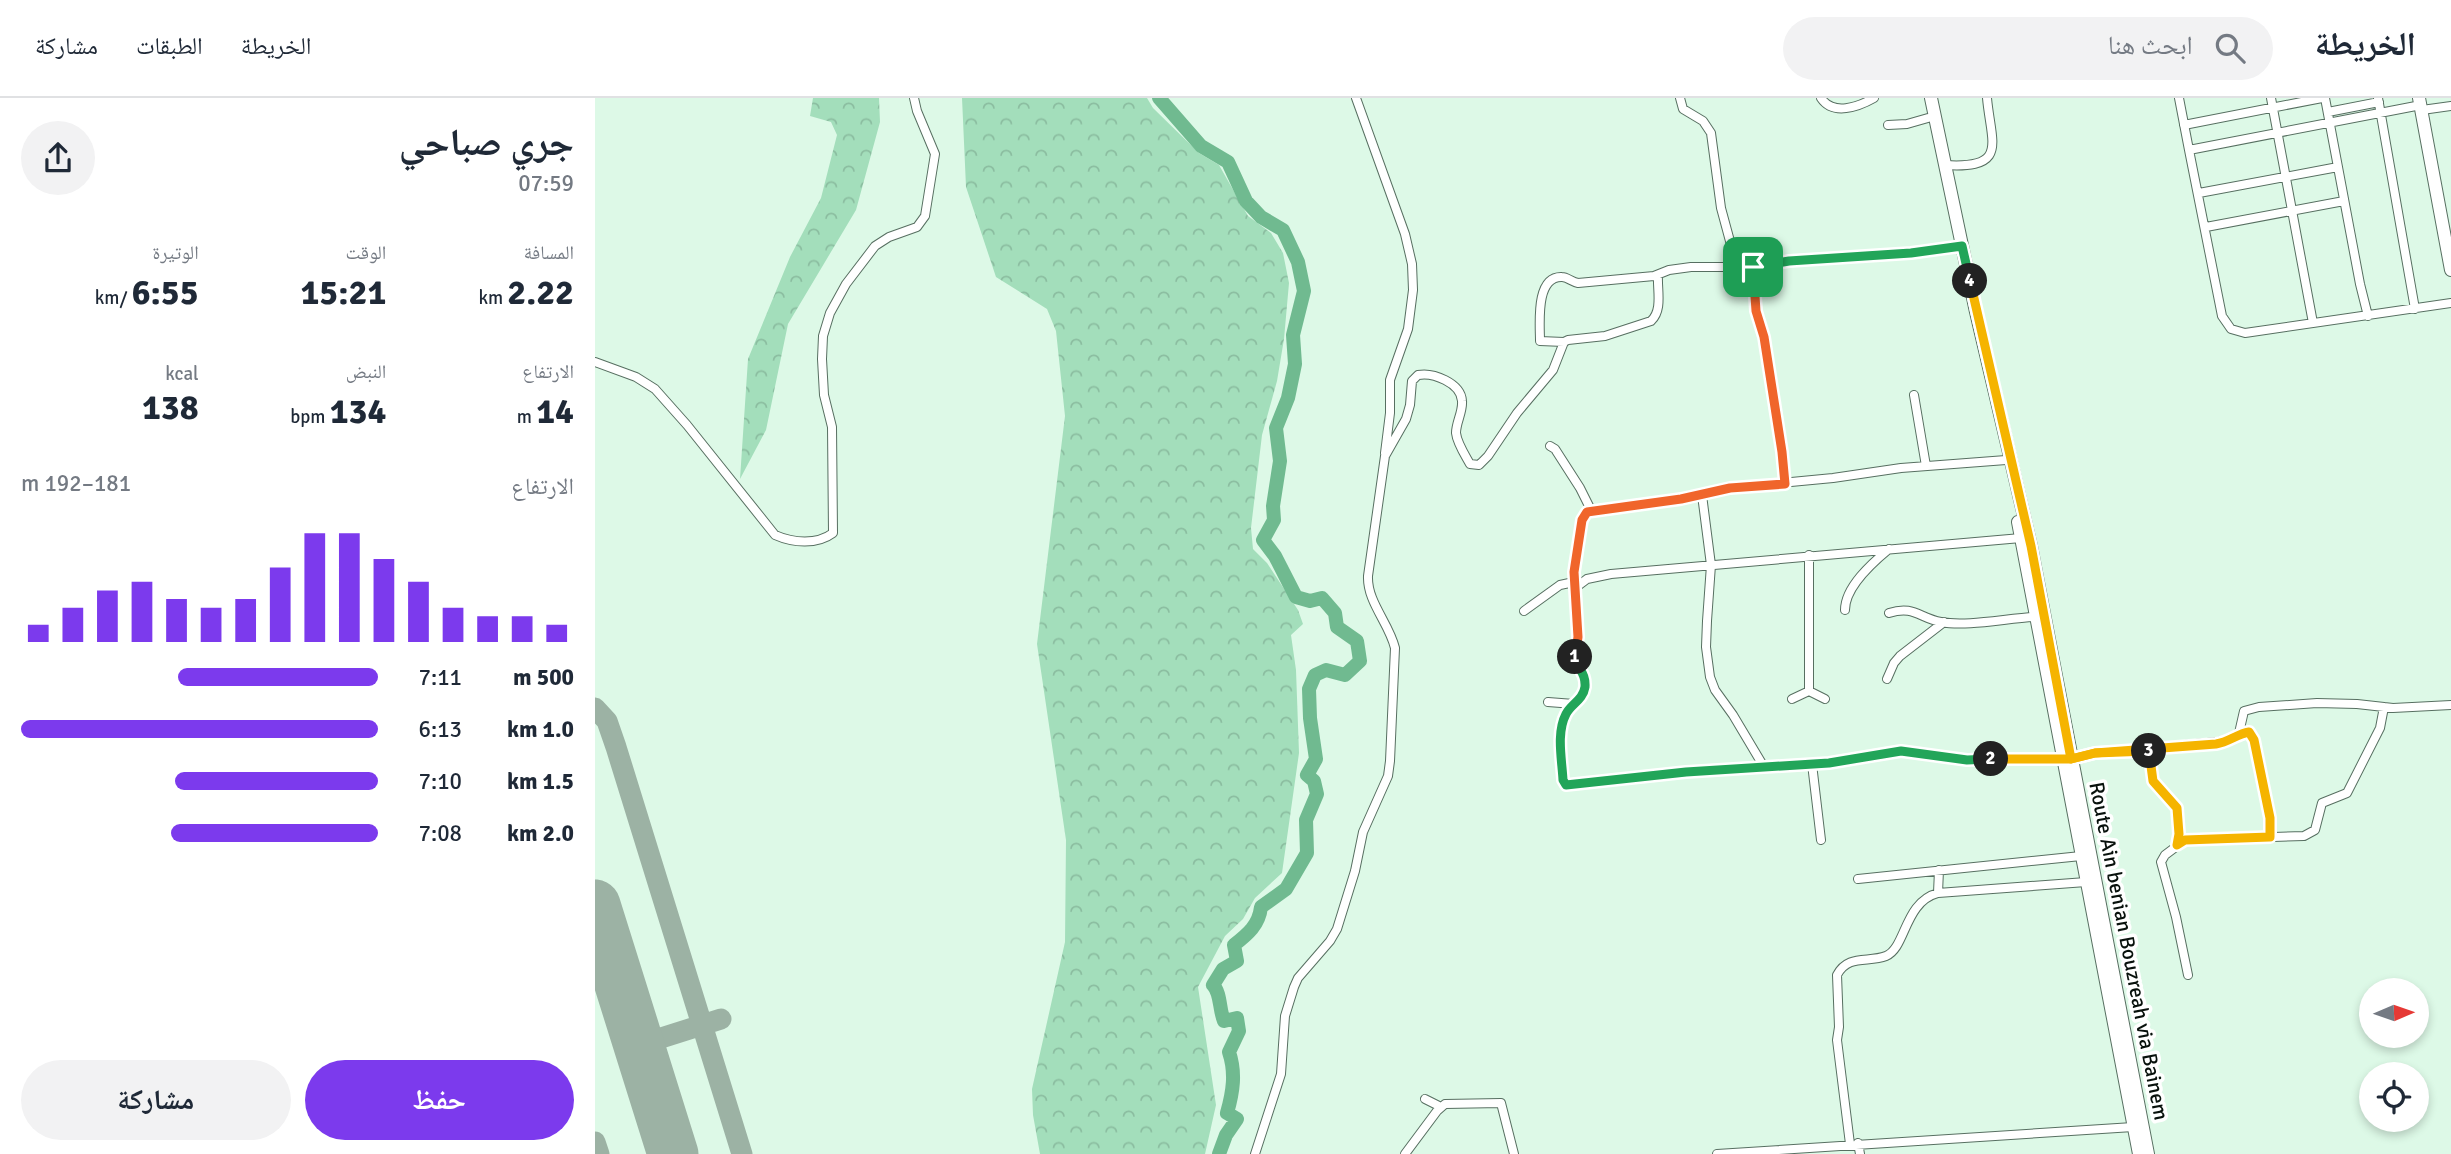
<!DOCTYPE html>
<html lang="ar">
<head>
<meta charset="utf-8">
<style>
	body { margin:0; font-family:Signika,"Noto Naskh Arabic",sans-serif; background:#f2f2f3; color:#1f2937; direction:rtl; height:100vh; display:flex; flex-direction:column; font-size:26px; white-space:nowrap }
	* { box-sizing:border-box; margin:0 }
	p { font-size:23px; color:#747a83 }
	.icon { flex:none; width:38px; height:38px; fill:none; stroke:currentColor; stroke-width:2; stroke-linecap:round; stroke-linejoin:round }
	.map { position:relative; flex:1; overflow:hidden; direction:ltr }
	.sheet { display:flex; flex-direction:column; background:#fff; width:595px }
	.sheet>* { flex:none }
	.needle { width:46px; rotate:88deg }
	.controls { position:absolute; left:1764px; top:880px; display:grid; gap:14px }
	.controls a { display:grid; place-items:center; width:70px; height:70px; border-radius:50%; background:#fff; box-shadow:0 4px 10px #0003; font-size:35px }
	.pin { position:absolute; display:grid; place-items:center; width:60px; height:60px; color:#fff; margin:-30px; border-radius:14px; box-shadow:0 4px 10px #0006 }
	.km { position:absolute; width:35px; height:35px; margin:-18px; border-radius:50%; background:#222; color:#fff; font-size:19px; line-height:35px; text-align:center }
	.round { display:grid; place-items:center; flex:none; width:74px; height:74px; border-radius:37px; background:#f2f2f3 }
	.head { display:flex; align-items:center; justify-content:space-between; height:119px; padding:0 21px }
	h1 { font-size:38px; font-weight:700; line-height:52px }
	.metrics { display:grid; grid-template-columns:repeat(3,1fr); gap:10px; height:119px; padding:7px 21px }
	.metrics div { display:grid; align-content:center }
	.metrics b { font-size:35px; font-weight:700 }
	.metrics small { font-size:19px; font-weight:400 }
	.metrics p { font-size:19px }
	.chart { height:196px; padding:14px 21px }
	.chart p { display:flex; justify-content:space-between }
	.chart svg { width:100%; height:126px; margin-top:7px; stroke:#7c3aed; stroke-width:6 }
	.cta { display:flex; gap:14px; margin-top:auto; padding:14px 21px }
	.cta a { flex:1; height:80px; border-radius:42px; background:#7c3aed; color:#fff; font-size:28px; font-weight:700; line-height:80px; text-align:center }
	.cta a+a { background:#f2f2f3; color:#1f2937 }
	ul { padding:0 21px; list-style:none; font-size:23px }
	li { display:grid; grid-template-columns:112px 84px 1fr; align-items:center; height:52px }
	li i { height:18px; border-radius:9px; background:#7c3aed }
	header { display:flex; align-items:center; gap:42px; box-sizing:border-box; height:98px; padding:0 35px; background:#fff; border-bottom:2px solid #e0e1e3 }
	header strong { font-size:33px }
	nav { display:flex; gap:38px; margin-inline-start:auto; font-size:24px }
	.search { width:490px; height:63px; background:#f2f2f3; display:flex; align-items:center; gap:18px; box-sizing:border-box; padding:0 24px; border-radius:38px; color:#747a83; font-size:26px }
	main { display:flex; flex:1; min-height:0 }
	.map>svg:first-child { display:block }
	.forest { fill:url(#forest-crowns) }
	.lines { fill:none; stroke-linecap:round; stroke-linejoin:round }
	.river { stroke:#70ba90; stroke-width:14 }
	.taxiway { stroke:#9cb2a4; stroke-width:21 }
	.runway { stroke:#9cb2a4; stroke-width:51 }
	.street-casing { stroke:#576f61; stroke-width:10 }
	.secondary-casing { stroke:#576f61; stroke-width:14 }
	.street { stroke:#fff; stroke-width:8 }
	.secondary { stroke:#fff; stroke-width:12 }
	.split-1-casing { stroke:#fff; stroke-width:14 }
	.split-2-casing { stroke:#fff; stroke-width:14 }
	.split-3-casing { stroke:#fff; stroke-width:14 }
	.split-4-casing { stroke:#fff; stroke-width:14 }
	.split-5-casing { stroke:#fff; stroke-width:14 }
	.split-1 { stroke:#f0652b; stroke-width:9 }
	.split-2 { stroke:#22a559; stroke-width:9 }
	.split-3 { stroke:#f5b400; stroke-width:9 }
	.split-4 { stroke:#f5b400; stroke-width:9 }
	.split-5 { stroke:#22a559; stroke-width:9 }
	.labels { text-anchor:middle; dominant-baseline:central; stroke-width:7; stroke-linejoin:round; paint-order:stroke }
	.street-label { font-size:21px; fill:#08110c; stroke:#fff }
</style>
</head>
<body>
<header>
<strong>الخريطة</strong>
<div class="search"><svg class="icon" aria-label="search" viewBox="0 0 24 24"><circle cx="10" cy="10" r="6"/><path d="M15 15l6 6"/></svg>ابحث هنا</div>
<nav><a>الخريطة</a><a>الطبقات</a><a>مشاركة</a></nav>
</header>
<main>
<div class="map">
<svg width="1856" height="1056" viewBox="0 0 1856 1056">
	<defs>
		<pattern id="forest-crowns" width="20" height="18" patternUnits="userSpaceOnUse" patternTransform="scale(1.75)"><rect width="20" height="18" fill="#a3debb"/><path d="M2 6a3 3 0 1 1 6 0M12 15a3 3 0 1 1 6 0" fill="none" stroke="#8bbda0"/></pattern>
	</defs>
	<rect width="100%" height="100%" fill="#ddf9e7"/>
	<!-- forest -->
	<path class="forest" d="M218,0H284L285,24L261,112L193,226L171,332L145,381L153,261L195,159L226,100L242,37L236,24L215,18Z
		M367,0H552L558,10L604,55L624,67L653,118L676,135L688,155L694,185L689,241L682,283L667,337L656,430L658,451L672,465L703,512L708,526L696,537L701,572L704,655L687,775L660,800L648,821L630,838L603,889L621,1007L610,1056H445L438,1017L437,991L470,844L471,742L442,546L470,318L461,233L452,211L401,179L371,89Z"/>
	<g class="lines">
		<!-- river -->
		<path class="river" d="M564,0L606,48L633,64L651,103L666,119L688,132L703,164L709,193L698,237L700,266L693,300L681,330L685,363L678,408L679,422L668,442L680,458L701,499L715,503L727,500L740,515L742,529L762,543L765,563L750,577L731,572L720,577L714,591L715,620L721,661L712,677L719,683L722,696L711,722L712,755L691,791L666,809C664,827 653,836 639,847L642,863L628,871L618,887C626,895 624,911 629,923L642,920L644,933L634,954C641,975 638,994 632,1015L642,1021L631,1037L624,1056"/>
		<!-- taxiway -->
		<path class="taxiway" d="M0,610L12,623L21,649L147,1056
			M44,947L126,921
			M0,1044L4,1056"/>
		<!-- runway -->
		<path class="runway" d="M0,807L78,1056"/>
		<defs>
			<path id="street" d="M761,0L810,136L817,166L818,192L813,231L795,282V315L790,355
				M1085,0L1088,11L1108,23L1116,35L1126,110L1142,169
				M1226,0C1238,18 1263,9 1279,0
				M1584,0L1594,52L1826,7
				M1676,0L1718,225
				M1730,0L1765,186L1773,218
				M1783,0L1820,211
				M1827,12L1856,8
				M1733,14L1784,4
				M1293,27L1312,26L1333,20
				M1589,27L1727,0
				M1594,52L1627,218L1636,231L1650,235L1856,205
				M1350,67C1414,71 1396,45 1392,0
				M1604,95L1743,69
				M1611,129L1749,103
				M1158,169L1161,213L1169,239L1189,364L1190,386
				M969,244L945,243C945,226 940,178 967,179C972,179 977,184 983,185L1059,178L1074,172L1096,169H1152L1194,163L1316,155L1367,148
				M0,264L41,279L60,291L92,327L180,437C198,445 222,447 238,435L237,329L229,297L227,261L228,238L235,215L251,186L280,148L294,139L322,129L330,118L340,56L322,13L319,0
				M1319,297L1331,368
				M955,348L960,351L985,390L996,412
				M1411,362L1306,370L1238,380L1135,390L1086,401L992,414L987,422L979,480L983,539L980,563C1006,602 977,594 969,620C962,639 967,663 968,683L971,687L1091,674L1234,665L1306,653L1372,662L1476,661L1501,655L1634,643L1644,635L1649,613L1664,609L1722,605L1762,606L1798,610L1856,607
				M1107,397L1116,467L1112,523L1111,549L1115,579L1120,592L1138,617L1169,669
				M1214,457V593
				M980,490L992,481L1016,476L1426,440
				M1250,512C1250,489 1277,465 1294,451
				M929,513L965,487L979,484
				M1294,515C1319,507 1324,520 1346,524C1372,529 1413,520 1440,519
				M1292,581L1299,565L1305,558L1349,524
				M1197,601L1214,593L1230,601
				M953,604L979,606
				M1644,635L1654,634L1659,642L1675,720V739
				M1554,651L1558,683L1582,711L1584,736L1582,747
				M1217,666L1226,742
				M1263,781L1486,758
				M1343,795L1491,784
				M1593,877L1581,819L1566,764L1570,757L1590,742L1709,738L1720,732L1727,705L1752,695L1785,630L1789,609
				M830,1001L846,1009
				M1263,1045L1265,1056
				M1255,1046L1242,942L1244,929L1242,877C1253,856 1273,865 1291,858C1311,850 1309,804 1343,795L1344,772
				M660,1056L686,976L690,918L699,889L703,880L735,843L742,831L760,773L768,734L793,678L795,663L800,550C794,525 772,504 773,478L790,358L811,321L815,307L817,283L823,277C838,274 866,285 867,303C868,314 861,324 861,335C862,345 870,357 875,366L884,367L893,358L922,315L958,272L969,244L973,242L1010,238L1056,223C1068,212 1062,192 1063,177
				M810,1056L842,1013L850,1006L906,1005L919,1056
				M1122,1056L1538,1029"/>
			<path id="secondary" d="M1336,0L1381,214L1436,448L1553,1056
				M1824,0L1856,172
				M1423,424L1544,1056"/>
		</defs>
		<!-- street casing -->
		<use href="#street" class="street-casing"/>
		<!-- secondary casing -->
		<use href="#secondary" class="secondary-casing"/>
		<!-- street -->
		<use href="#street" class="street"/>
		<!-- secondary -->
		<use href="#secondary" class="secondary"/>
	</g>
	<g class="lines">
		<defs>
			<path id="split-1" d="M980,559L983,539L979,474L987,422L992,414L1086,401L1135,390L1190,386L1187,354L1169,239L1161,213L1158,169"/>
			<path id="split-2" d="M980,559C982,571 991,574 990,589C988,602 976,606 971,616C961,635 967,662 968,682L971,687L1091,674L1234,665L1306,653L1372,662L1396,661"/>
			<path id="split-3" d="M1396,661H1476L1500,655L1621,646C1634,644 1642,636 1654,634L1659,642L1675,720V739L1590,742L1582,747L1584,736L1582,710L1558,683L1554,653"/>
			<path id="split-4" d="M1375,183L1436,448L1476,661L1500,655L1554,653"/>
			<path id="split-5" d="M1158,169L1194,163L1316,155L1367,148L1375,183"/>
		</defs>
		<!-- split-1 casing -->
		<use href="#split-1" class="split-1-casing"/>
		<!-- split-2 casing -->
		<use href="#split-2" class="split-2-casing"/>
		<!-- split-3 casing -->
		<use href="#split-3" class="split-3-casing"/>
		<!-- split-4 casing -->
		<use href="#split-4" class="split-4-casing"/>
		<!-- split-5 casing -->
		<use href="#split-5" class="split-5-casing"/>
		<!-- split-1 -->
		<use href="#split-1" class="split-1"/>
		<!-- split-2 -->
		<use href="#split-2" class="split-2"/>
		<!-- split-3 -->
		<use href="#split-3" class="split-3"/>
		<!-- split-4 -->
		<use href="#split-4" class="split-4"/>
		<!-- split-5 -->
		<use href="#split-5" class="split-5"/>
	</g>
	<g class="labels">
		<!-- street labels -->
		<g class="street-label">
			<text transform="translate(1534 853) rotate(79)">Route Ain benian Bouzreah via Bainem</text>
		</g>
	</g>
</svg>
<div class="controls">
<a><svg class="needle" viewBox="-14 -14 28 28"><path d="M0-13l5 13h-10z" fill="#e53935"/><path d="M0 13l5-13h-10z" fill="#747a83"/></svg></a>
<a><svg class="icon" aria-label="locate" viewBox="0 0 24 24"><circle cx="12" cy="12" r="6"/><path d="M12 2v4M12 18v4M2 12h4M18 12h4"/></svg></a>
</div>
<div class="pin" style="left:1158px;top:169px;background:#1e9e55"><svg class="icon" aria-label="arrive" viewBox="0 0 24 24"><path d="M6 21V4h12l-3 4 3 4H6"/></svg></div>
<b class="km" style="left:980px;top:559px">1</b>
<b class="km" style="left:1396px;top:661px">2</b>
<b class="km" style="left:1554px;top:653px">3</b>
<b class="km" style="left:1375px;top:183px">4</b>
</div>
<section class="sheet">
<div class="head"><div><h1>جري صباحي</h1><p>07:59</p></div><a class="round"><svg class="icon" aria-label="share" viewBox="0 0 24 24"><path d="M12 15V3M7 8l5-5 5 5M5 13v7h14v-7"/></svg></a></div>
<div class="metrics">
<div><p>المسافة</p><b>2.22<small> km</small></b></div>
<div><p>الوقت</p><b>15:21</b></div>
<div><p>الوتيرة</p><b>6:55<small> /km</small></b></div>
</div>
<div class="metrics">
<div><p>الارتفاع</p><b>14<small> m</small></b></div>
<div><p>النبض</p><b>134<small> bpm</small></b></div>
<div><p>kcal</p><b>138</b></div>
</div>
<div class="chart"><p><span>الارتفاع</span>181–192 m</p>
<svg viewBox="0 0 160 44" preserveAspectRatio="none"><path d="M5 44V38M15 44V32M25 44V26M35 44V23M45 44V29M55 44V32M65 44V29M75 44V18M85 44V6M95 44V6M105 44V15M115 44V23M125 44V32M135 44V35M145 44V35M155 44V38"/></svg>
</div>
<ul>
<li><b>500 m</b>7:11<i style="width:56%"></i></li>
<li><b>1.0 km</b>6:13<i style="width:100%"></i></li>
<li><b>1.5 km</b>7:10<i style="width:57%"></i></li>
<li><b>2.0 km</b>7:08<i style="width:58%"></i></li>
</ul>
<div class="cta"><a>حفظ</a><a>مشاركة</a></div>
</section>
</main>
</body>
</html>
